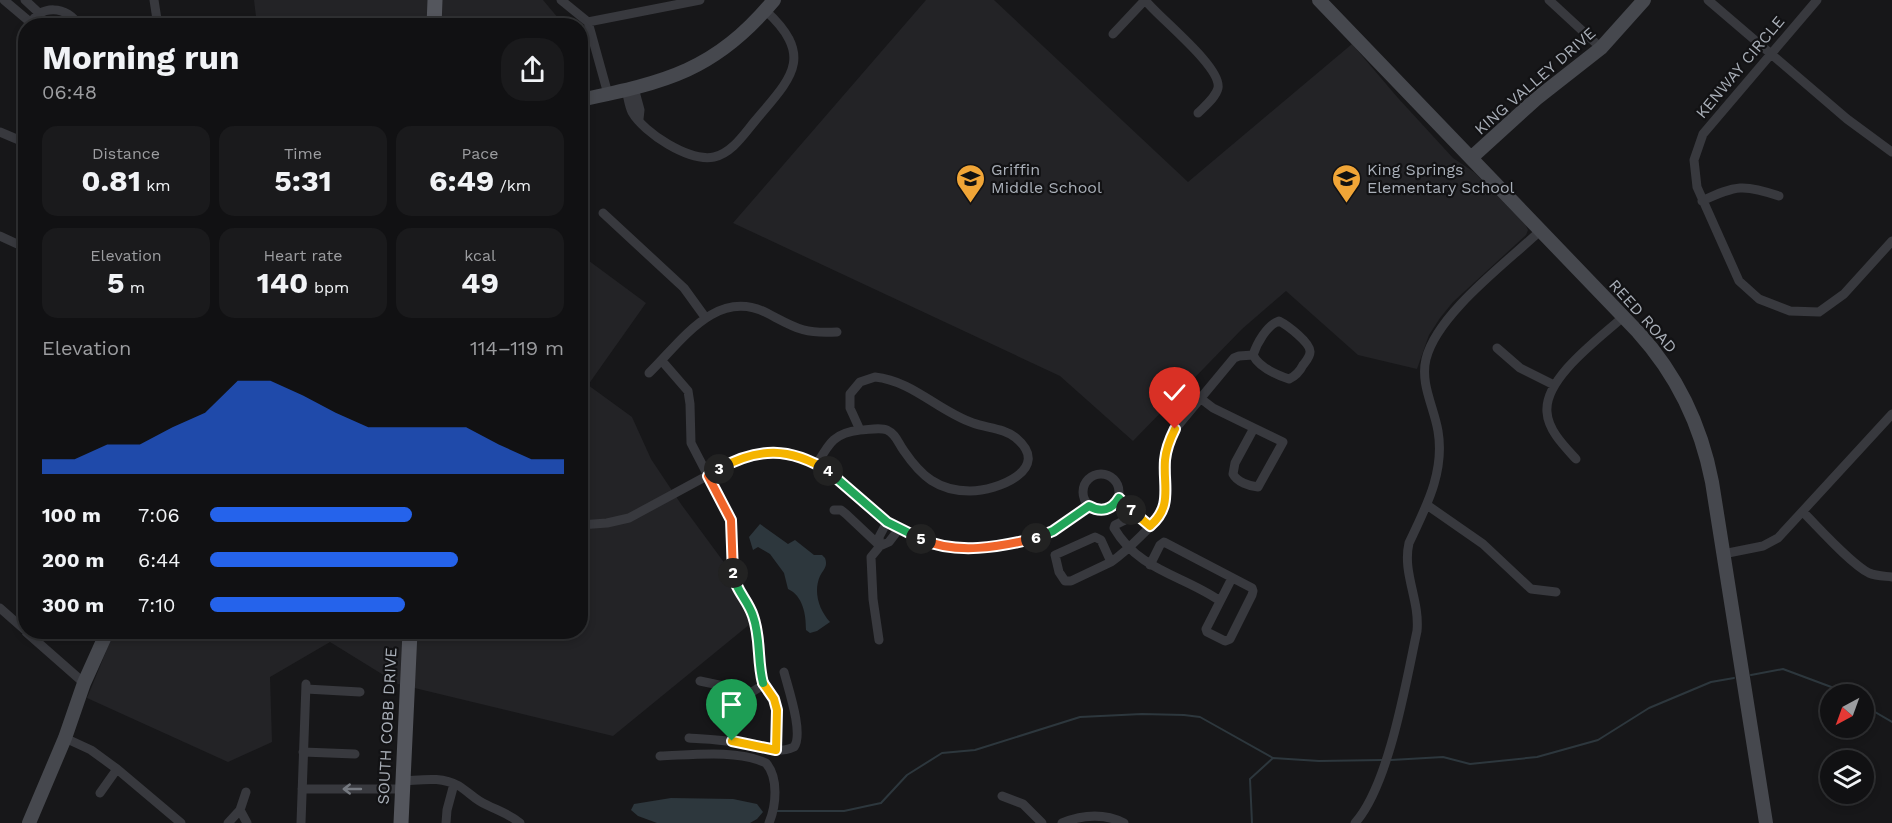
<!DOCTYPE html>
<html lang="en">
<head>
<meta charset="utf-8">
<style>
	body { margin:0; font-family:"Work Sans",sans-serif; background:#1a1a1c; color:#f1f3f6; height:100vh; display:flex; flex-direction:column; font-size:22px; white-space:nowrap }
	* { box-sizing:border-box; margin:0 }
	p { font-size:20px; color:#9c9da0 }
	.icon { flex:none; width:33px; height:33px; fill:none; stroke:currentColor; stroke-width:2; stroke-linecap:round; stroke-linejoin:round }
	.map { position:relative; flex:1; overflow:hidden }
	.details { position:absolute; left:18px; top:18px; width:570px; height:621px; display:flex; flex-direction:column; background:#111113; border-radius:24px; box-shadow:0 3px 9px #0003,0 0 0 2px #303133 }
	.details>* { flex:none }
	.needle { width:39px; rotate:221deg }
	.buttons { position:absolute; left:1820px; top:684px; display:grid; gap:12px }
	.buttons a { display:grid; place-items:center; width:54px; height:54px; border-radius:50%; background:#111113; box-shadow:0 3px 9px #0003,0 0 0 2px #303133; font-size:30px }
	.pin { position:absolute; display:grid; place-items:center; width:51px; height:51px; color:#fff; margin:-62px -26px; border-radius:50% 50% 50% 0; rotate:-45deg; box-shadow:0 0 6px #0007 }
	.pin .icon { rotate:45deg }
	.km { position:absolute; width:30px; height:30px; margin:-15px; border-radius:50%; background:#222; color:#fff; font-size:16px; line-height:30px; text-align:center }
	.round { display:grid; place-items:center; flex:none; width:63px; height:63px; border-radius:24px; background:#1a1a1c }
	.headline { display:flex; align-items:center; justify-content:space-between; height:102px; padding:0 24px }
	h1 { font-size:33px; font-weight:700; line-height:45px }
	.stats { display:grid; grid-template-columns:repeat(3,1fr); gap:9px; height:102px; padding:6px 24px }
	.stats div { display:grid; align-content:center; border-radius:15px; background:#1a1a1c; text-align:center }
	.stats b { font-size:30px; font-weight:700 }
	.stats small { font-size:16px; font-weight:400 }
	.stats p { font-size:16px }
	.chart { height:168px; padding:12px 24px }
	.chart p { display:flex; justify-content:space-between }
	.chart svg { width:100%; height:108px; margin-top:6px; fill:#2563eb; opacity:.7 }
	ul { padding:0 24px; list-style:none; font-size:20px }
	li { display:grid; grid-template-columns:96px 72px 1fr; align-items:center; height:45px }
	li i { height:15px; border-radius:8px; background:#2563eb }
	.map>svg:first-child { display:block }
	.built { fill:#232326 }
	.water { fill:#2d373d }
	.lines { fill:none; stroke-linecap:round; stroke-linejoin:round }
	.stream { stroke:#2d373d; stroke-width:2 }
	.street { stroke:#38393e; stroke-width:9 }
	.secondary { stroke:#46484e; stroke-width:14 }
	.primary { stroke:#54565d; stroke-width:15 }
	.oneway { stroke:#767a81 }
	.split-1-casing { stroke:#fff; stroke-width:12 }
	.split-2-casing { stroke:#fff; stroke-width:12 }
	.split-3-casing { stroke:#fff; stroke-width:12 }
	.split-4-casing { stroke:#fff; stroke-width:12 }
	.split-5-casing { stroke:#fff; stroke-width:12 }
	.split-6-casing { stroke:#fff; stroke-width:12 }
	.split-7-casing { stroke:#fff; stroke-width:12 }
	.split-8-casing { stroke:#fff; stroke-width:12 }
	.split-1 { stroke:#f5b400; stroke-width:8 }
	.split-2 { stroke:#22a559; stroke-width:8 }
	.split-3 { stroke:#f0652b; stroke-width:8 }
	.split-4 { stroke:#f5b400; stroke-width:8 }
	.split-5 { stroke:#22a559; stroke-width:8 }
	.split-6 { stroke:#f0652b; stroke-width:8 }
	.split-7 { stroke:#22a559; stroke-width:8 }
	.split-8 { stroke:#f5b400; stroke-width:8 }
	.labels { text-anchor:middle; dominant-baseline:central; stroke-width:4.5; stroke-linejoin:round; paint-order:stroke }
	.street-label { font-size:16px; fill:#a9afb8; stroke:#121214 }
	.poi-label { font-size:16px; fill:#a9afb8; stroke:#121214; text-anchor:start }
</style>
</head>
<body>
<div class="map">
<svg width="1892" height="823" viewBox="0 0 1892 823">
	<rect width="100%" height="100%" fill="#171719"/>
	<!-- built -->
	<path class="built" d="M254,0H543L564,25H257Z
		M926,0H994L1188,182L1352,44L1398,98L1453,158L1474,172L1525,224L1528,230L1526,235L1453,302L1440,318L1429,335L1417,369L1358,355L1286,291L1242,329L1133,441L1060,376L733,223Z
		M581,255L646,303L588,385L632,417L651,459L681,504L737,580L750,624L613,736L398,684L330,642L270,677L272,742L228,762L87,698L114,632H580Z"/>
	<!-- water -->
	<path class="water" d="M760,524L788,544L795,540L814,555H822L825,558C828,566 824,569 820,576C813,592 819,610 830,622L817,631L810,633L806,630C806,614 803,596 788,589L784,573L770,554L758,547L753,550L749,537Z
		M671,798L733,799L757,804L763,812L757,819L750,823H657L638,816L631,810L634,804Z"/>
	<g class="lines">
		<!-- stream -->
		<path class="stream" d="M1751,675L1783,669L1834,688L1845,694
			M1863,705L1892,722
			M1391,760L1443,757L1470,764L1537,757L1598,740L1649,708L1711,682L1734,678
			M775,811H844L881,803L907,775L942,753L975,750L1080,717L1142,714L1184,715L1200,717L1273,758L1319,761L1382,760
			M1252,823L1250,779L1273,758"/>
		<!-- street -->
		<path class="street" d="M4,0L30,22
			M25,0L39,13
			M154,0L158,26
			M561,0L588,22L700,0
			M1145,0C1159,18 1222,67 1218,88C1216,97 1205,106 1198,113
			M1549,0L1601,48
			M1708,0L1847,119L1892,152
			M1817,0L1703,134L1694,160L1697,187L1739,281L1759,299L1790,311L1819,312L1844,294L1892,241
			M588,22L608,94
			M29,26C39,4 68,5 79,26
			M269,26C276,18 282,20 289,26
			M1113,34L1145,0
			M634,88L640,110L639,119
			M626,90C628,97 629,106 632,112C644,133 689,162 714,157C732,153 744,134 755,121C791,78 816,57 765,10
			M0,132L26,143
			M1702,201C1736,185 1744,184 1779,196
			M603,213L684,288L705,317
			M0,236L26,248
			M1279,321C1287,325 1311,343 1310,352C1310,357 1306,361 1303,365C1300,371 1296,376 1289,379C1277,375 1259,367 1253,355C1257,343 1267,325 1279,321Z
			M1497,348L1520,368L1554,385
			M662,361L688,391L690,404L691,443L731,520L733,577L737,588L753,614L759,636L763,685L774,699L777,710L776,750
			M649,373C681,342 716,287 767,313C796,328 803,334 837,332
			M875,377C913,381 938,411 973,423C986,428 1005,428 1016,438C1053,469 997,491 970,491C938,491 921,476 904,451C898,443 896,434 887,430C880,427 868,430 860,430L850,408V394L860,382Z
			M1200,398L1213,408L1254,428
			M1254,428L1283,442L1258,487C1249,486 1237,482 1233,474L1235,463Z
			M1576,459C1564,446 1548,430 1547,412C1544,378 1600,338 1623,317
			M817,464C829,443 834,433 860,430
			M1083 492a18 18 0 1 1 36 0a18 18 0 1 1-36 0Z
			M1119,498L1150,526
			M1427,505L1483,544L1531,589L1556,592
			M834,510H841L846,514L880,546
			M1803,512C1819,528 1851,564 1869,573C1876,576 1884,576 1892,577
			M580,525L607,523L629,518L740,458C796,443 821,463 861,499C870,507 879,517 889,523C902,532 919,541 935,544C968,552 1020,547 1051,532C1065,526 1077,515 1088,506
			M1115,525L1114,528C1139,571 1183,575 1220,601
			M1115,525L1127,519L1131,510
			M1095,537L1101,540L1111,562L1071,581H1065L1059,572L1055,555Z
			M880,546L889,542L899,529
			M1723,554L1763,546L1778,538L1892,414
			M1111,562C1123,554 1161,519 1165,506C1172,477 1158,461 1175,429L1234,358L1239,356L1253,355
			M1150,565L1160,545L1164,542L1252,588L1253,591L1252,595L1230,639L1225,641L1207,632L1206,629L1232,578
			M0,608L26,631
			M26,632L84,683
			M879,640L873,599L871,557L880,546L879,537L887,522
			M700,681L752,692L763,685
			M306,689L360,692
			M65,738L91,750L117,769L181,823
			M689,738C703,739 718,739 733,742C753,745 774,756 794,747C804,734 788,688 784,672
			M303,752L355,754
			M660,756C691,755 737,749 766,763C779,778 776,806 769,823
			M402,781C423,780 440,776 459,786C469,792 476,801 487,805C499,811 509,814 520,823
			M302,789H402
			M100,793L117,769
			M1002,796L1023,804L1042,823
			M240,810L247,823
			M228,823L240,810L246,792
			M301,823L306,684
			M446,823L447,810L454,784
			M1062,823C1082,815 1104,813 1124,823
			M1355,823C1389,785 1406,682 1417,631C1420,600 1402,573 1409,543C1426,507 1445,472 1438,431C1434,407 1420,384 1426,359C1437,314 1506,263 1540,231"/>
		<!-- secondary -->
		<path class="secondary" d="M1319,0L1638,332C1678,376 1701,425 1712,482L1766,823
			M580,100C666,82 715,71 774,0
			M1471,158L1536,99L1601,48L1644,0
			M29,823L65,738L84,683L107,632"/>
		<!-- primary -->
		<path class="primary" d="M434,26L435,0
			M401,823L410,632"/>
	</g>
	<!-- one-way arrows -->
	<defs><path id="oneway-shaft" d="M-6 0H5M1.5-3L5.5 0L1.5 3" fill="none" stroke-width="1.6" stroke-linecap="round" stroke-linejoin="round" transform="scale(1.5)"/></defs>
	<use class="oneway" href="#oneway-shaft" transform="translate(352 789) rotate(-180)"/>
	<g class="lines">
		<defs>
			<path id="split-1" d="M732,741L776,750L777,710L774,699L763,683"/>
			<path id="split-2" d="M733,573C735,590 748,600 753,616C761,638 757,661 763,683"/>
			<path id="split-3" d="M719,469L708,476L731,520L733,573"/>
			<path id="split-4" d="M719,469C758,447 790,447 828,471"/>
			<path id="split-5" d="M828,471L887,522L921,539"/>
			<path id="split-6" d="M921,539C956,555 1000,547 1036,538"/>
			<path id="split-7" d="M1036,538L1053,531L1089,506C1101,513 1112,510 1119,498L1131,510"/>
			<path id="split-8" d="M1131,510L1150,526C1173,506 1163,487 1165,460C1166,449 1170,439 1175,429"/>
		</defs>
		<!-- split-1 casing -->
		<use href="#split-1" class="split-1-casing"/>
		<!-- split-2 casing -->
		<use href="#split-2" class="split-2-casing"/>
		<!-- split-3 casing -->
		<use href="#split-3" class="split-3-casing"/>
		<!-- split-4 casing -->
		<use href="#split-4" class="split-4-casing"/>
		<!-- split-5 casing -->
		<use href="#split-5" class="split-5-casing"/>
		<!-- split-6 casing -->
		<use href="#split-6" class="split-6-casing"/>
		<!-- split-7 casing -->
		<use href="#split-7" class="split-7-casing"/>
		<!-- split-8 casing -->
		<use href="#split-8" class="split-8-casing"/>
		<!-- split-1 -->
		<use href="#split-1" class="split-1"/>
		<!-- split-2 -->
		<use href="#split-2" class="split-2"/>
		<!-- split-3 -->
		<use href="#split-3" class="split-3"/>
		<!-- split-4 -->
		<use href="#split-4" class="split-4"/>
		<!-- split-5 -->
		<use href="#split-5" class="split-5"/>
		<!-- split-6 -->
		<use href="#split-6" class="split-6"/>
		<!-- split-7 -->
		<use href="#split-7" class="split-7"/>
		<!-- split-8 -->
		<use href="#split-8" class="split-8"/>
	</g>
	<!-- icons -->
	<defs>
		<symbol id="school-pin" viewBox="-11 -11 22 30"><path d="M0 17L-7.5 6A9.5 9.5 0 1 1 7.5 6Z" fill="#f0a537" stroke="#121214"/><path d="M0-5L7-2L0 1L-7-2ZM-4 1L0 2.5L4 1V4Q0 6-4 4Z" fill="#111"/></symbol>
	</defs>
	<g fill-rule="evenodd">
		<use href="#school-pin" x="954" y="162" width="33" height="45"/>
		<use href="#school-pin" x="1330" y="162" width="33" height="45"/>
	</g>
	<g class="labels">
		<!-- street labels -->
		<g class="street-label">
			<text transform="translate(1740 67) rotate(-50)">KENWAY CIRCLE</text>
			<text transform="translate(1535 81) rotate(-41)">KING VALLEY DRIVE</text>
			<text transform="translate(1643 316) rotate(48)">REED ROAD</text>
			<text transform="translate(387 726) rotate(-87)">SOUTH COBB DRIVE</text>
		</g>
		<!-- poi labels -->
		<g class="poi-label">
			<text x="991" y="169">Griffin<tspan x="991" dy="18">Middle School</tspan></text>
			<text x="1367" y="169">King Springs<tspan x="1367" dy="18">Elementary School</tspan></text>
		</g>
	</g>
</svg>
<div class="buttons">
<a><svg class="needle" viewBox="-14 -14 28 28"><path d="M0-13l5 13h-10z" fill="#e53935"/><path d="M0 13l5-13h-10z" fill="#9c9da0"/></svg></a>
<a><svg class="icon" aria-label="layers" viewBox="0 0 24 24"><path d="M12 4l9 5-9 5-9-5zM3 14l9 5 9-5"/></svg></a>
</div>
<div class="pin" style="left:732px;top:741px;background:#1e9e55"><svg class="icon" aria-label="arrive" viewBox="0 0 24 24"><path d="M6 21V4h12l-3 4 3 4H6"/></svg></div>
<div class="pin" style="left:1175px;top:429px;background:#d93025"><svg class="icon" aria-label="check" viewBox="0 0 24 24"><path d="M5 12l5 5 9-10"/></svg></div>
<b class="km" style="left:733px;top:573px">2</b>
<b class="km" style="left:719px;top:469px">3</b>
<b class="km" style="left:828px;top:471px">4</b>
<b class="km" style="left:921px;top:539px">5</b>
<b class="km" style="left:1036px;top:538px">6</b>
<b class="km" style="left:1131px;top:510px">7</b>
<section class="details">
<div class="headline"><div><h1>Morning run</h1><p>06:48</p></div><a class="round"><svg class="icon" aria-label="share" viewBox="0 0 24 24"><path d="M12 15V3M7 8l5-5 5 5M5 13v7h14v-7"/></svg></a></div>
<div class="stats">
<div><p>Distance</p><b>0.81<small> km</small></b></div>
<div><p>Time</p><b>5:31</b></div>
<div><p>Pace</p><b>6:49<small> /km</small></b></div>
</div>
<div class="stats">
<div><p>Elevation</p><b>5<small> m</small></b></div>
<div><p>Heart rate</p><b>140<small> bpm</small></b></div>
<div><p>kcal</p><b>49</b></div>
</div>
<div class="chart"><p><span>Elevation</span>114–119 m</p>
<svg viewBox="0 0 160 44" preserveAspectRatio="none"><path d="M0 44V38L10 38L20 32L30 32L40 25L50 19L60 6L70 6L80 12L90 19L100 25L110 25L120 25L130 25L140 32L150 38L160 38V44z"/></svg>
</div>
<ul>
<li><b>100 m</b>7:06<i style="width:57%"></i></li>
<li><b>200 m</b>6:44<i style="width:70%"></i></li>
<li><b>300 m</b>7:10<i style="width:55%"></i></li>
</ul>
</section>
</div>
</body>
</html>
